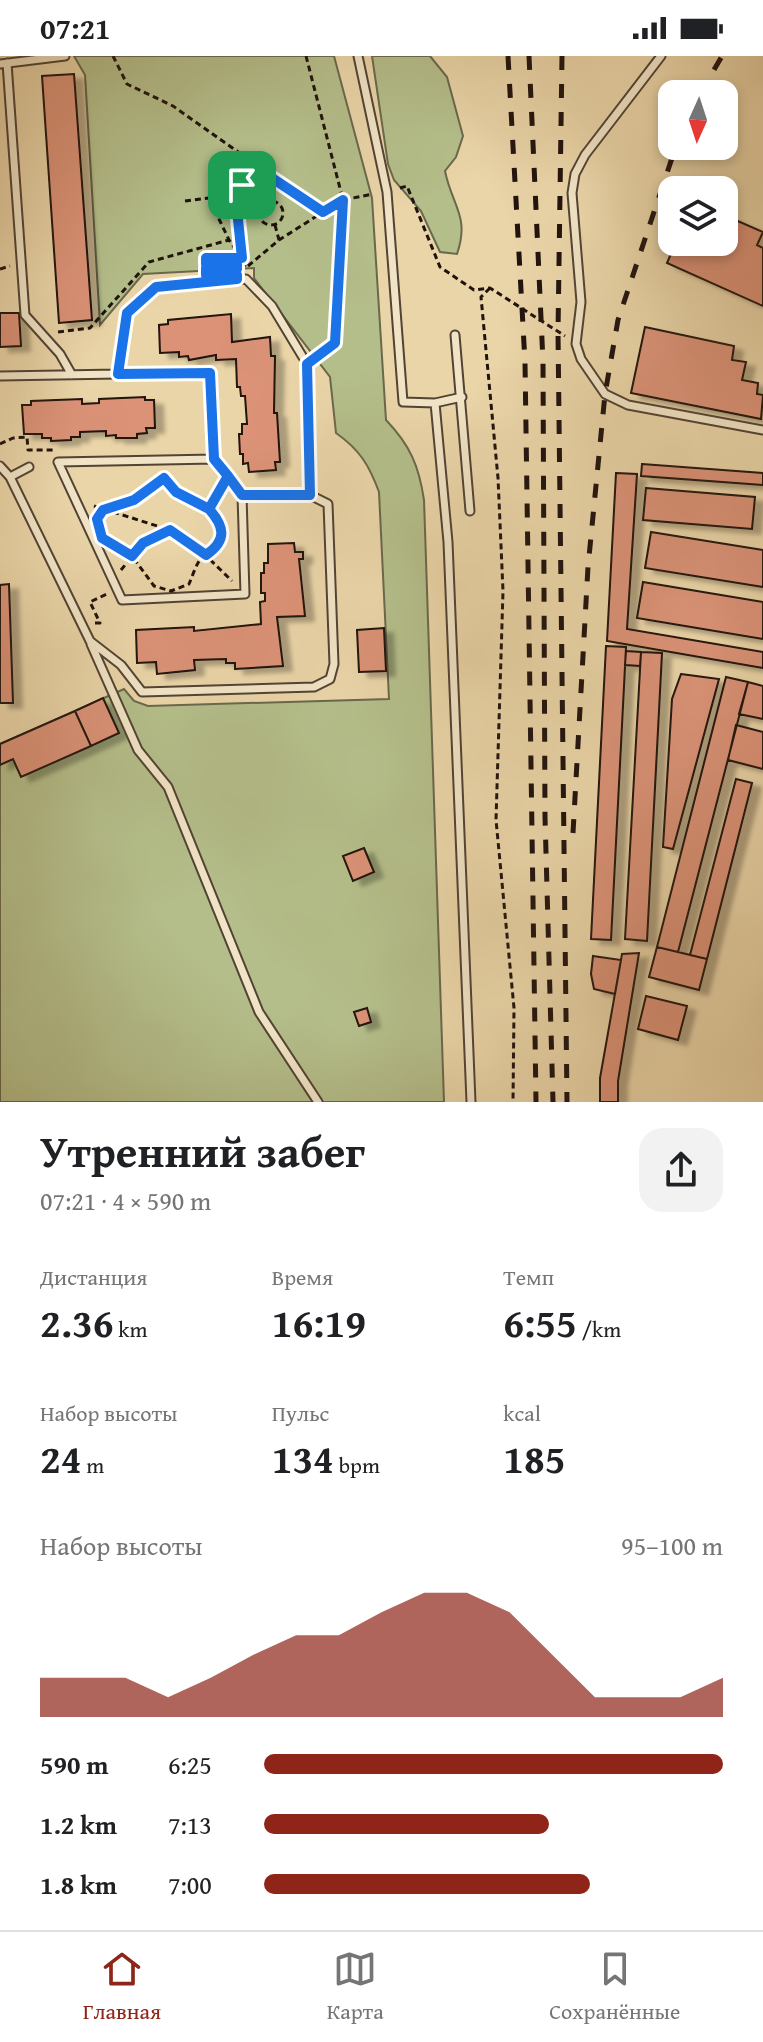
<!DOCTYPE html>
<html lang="ru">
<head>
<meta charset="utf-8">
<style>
	body { margin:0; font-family:"Gentium Book Plus",serif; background:#f2f2f2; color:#202124; height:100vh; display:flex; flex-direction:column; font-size:30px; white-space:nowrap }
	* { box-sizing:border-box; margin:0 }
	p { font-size:26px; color:#757577 }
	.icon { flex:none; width:44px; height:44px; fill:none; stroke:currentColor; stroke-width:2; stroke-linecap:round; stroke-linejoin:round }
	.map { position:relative; height:1046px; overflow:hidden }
	.drawer { display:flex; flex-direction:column; background:#fff; flex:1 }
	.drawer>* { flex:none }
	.needle { width:52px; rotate:183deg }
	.fabs { position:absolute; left:658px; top:24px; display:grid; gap:16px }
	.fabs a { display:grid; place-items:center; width:80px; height:80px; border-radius:16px; background:#fff; box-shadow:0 4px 12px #0003; font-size:40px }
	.pin { position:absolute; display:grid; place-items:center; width:68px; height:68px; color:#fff; margin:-34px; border-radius:16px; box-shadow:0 4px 12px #0006 }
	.round { display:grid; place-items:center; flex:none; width:84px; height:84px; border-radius:24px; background:#f2f2f2 }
	.summary { display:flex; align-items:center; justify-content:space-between; height:136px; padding:0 40px }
	h1 { font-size:44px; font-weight:700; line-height:60px }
	.metrics { display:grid; grid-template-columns:repeat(3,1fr); gap:12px; height:136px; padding:8px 40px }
	.metrics div { display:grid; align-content:center }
	.metrics b { font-size:40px; font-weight:700 }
	.metrics small { font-size:22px; font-weight:400 }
	.metrics p { font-size:22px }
	.chart { height:224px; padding:16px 40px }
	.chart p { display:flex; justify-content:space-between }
	.chart svg { width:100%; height:144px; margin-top:8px; fill:#8f2418; opacity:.7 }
	ul { padding:0 40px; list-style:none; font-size:26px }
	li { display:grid; grid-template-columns:128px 96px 1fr; align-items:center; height:60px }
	li i { height:20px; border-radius:10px; background:#8f2418 }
	.status { display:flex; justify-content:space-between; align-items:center; height:56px; padding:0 40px; background:#fff; direction:ltr }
	.status svg { height:22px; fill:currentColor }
	.menu { display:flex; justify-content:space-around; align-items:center; height:112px; border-top:2px solid #e0e0e0; background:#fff; font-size:22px; color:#757577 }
	.menu a { display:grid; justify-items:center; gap:4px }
	.menu .on { color:#8f2418 }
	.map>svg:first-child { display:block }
	.green { fill:#b4be8a; stroke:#6a684c; stroke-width:2 }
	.building { fill:#db9277; stroke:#20120d; stroke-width:2; filter:url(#shadow) }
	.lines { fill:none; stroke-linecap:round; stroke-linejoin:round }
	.service-casing { stroke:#524334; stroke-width:11 }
	.path { stroke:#20120d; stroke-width:3; stroke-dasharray:6 4; stroke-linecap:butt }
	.service { stroke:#f1e4c6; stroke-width:7 }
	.rail { stroke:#20120d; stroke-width:5; stroke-dasharray:14 14; stroke-linecap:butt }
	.route-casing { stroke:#fff; stroke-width:16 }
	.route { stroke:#1a73e8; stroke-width:10 }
</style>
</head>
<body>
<div class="status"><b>07:21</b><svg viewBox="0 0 49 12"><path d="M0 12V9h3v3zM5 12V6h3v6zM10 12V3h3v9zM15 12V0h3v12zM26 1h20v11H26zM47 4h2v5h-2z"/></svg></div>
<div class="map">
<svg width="763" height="1046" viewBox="0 0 763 1046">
	<defs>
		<filter id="shadow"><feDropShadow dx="9" dy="5" stdDeviation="2" flood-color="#0004"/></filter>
	</defs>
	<rect width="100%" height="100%" fill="#ead5a8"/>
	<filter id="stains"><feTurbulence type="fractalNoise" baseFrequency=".0025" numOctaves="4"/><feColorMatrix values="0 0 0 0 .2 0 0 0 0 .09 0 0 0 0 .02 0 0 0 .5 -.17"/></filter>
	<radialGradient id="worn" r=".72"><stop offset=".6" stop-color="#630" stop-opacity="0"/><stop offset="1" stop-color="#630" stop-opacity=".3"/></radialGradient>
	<!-- green -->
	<path class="green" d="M74,0H334L372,142L386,364C410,389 419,410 424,444L444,1046H0V688L124,633L134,645L148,650L389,643L379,436C369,409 360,394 336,377L330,321L254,222V212L143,218L100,269L85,19Z
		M372,0H430L447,21L463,80L456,101L445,115C452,150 470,160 457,198L440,196L421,155L394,124L388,108Z"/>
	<!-- building -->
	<path class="building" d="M74,18L92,264L59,267L42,20Z
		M724,159L763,176L757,189L763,192V250L667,207L676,186H724Z
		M0,257H19L21,290L0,291Z
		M231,258L232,286L270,281L271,300H275L274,357H277L280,406H275L276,414L249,416L248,407L243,408V398H240L239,378H242V368H247L245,340H241L240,331H237L236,303L216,304V299L189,304L188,300L179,301V296L160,297L159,269L168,268V264Z
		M645,271L734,290L732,304L746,306L742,324L758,327L757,338L763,339L761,363L631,337Z
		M145,341V344H154L155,372H146L147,377L137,378V382H116V379L106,380V375L80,376V381H71V384L51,385V382H42V378H24L22,349H31V345L82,343V348L99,347V343Z
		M642,408L763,417V429L641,420Z
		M616,417L637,418L627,573L763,596V612L607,585Z
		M646,432L755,441L752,473L643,464Z
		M651,476L763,494V531L645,512Z
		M294,487L295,496H303V503H299L305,560L277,561L283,610L235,613V607H226V603L194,604L195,614L157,618L156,606L137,607L136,574L194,571V575L261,568L260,546L265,545V537H261V517H264V507H268V488Z
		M643,526L763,546V583L637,562Z
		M9,528L13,647H0V529Z
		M384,572L386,615L359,616L357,574Z
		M606,590L626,591L611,884L591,883Z
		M626,595L641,596L640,610L625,609Z
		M641,596L662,597L647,885L625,883Z
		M681,618L719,623L673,793L663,791L672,643Z
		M726,621L748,626L678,896L657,891Z
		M748,626L763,630V663L739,658Z
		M103,642L119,677L91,690L75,655Z
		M75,655L91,690L21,721L13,703L0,709V688Z
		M736,669L763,676V713L728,704Z
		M736,723L752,727L707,903L690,899Z
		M364,792L374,816L353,825L343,800Z
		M657,891L707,903L699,934L649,921Z
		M639,897L618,1025V1046H600V1022L622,898Z
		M593,900L621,904L615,938L594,933L591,918Z
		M646,940L687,950L678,984L638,973Z
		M367,952L371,966L359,970L354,956Z"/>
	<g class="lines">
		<defs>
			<path id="service" d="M358,0L387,136L403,346L435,347L462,341
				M661,0L585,99L575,118L572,137L581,246L576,288L581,303L605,338L628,349L763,374
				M7,7L25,259L60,298L72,319
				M0,8L65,0
				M455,279L470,455
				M118,318L210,317L214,403
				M0,320L118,318L127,257L156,231L246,223L272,250L307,308L310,439L328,448L334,608L330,623L314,631L142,636L121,609L90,585L10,421L0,410
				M435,347L448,486L471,1046
				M10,421L29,411
				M242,439L245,538L122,544L58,406L214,403L242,439H310
				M91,588L138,694L168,731L259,956L318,1046"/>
		</defs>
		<!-- service casing -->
		<use href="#service" class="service-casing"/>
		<!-- path -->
		<path class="path" d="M113,0L127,28L173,50L323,156L343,144L373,138
			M306,0L343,144L335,287L315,301
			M226 141a12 12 0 1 1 24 0a12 12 0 1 1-24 0Z
			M247,132L257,112
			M400,132L407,130L440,211L474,234L490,232L565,280
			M259 157a12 12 0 1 1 24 0a12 12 0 1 1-24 0Z
			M185,145L209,142
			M226,145L209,142L229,184L242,202
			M238,155L245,211
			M275,169L279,184
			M248,210L279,184L323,156
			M237,211L206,208V202H242
			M0,213L10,210
			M490,232L481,241L498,422L503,535L496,764L514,952L513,1046
			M58,276L90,272L149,206L229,184
			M0,388L13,382L27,381L28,394H54
			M164,422C183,444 236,456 218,488C213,496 204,498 199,505C195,512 192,521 189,528L171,535L154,530L132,500L102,482L97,474V463L103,454L134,444Z
			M94,450L170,474L192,486L232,525
			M210,452L222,431
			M121,514L143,487L170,474
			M95,567H100L90,546L107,538"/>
		<!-- service -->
		<use href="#service" class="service"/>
		<!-- rail -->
		<path class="rail" d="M508,0L525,306L536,1046
			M529,0L543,306L545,761L553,1046
			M562,0L558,276L567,1046
			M700,38L722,0
			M573,777L588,511L605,338L618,264L676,90"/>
	</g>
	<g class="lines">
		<defs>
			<path id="route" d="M242,129L247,132L257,112L323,156L343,144L335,287L307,308L310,439H242L228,420L209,453C224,470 228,484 206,499L170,474L143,487L132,500L102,482L97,463L103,454L134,444L164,422L176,436L209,453L228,420L214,403L210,317L118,318L127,257L156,231L237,223V219H206V212L237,213V208H206V202H242L237,154L229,149L226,139L232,131L242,129"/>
		</defs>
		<!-- route casing -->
		<use href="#route" class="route-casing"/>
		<!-- route -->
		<use href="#route" class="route"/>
	</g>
	<rect width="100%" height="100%" filter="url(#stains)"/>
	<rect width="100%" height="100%" fill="url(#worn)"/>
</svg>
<div class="fabs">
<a><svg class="needle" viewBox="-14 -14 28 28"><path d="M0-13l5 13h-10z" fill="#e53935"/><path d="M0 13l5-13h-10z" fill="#757577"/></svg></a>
<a><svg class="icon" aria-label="layers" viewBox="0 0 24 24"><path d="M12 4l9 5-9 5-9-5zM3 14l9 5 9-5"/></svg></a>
</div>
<div class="pin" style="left:242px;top:129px;background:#1e9e55"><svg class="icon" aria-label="arrive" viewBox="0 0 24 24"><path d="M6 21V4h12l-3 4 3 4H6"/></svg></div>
</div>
<section class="drawer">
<div class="summary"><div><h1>Утренний забег</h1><p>07:21 · 4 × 590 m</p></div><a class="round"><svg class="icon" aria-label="share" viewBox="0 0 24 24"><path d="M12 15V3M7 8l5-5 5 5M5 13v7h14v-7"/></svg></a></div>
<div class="metrics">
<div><p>Дистанция</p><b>2.36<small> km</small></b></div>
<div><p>Время</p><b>16:19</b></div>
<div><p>Темп</p><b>6:55<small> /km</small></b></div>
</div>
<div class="metrics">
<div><p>Набор высоты</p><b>24<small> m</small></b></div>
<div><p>Пульс</p><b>134<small> bpm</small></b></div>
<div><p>kcal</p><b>185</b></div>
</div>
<div class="chart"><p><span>Набор высоты</span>95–100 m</p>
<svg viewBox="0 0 160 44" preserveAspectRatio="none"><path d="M0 44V32L10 32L20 32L30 38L40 32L50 25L60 19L70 19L80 12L90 6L100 6L110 12L120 25L130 38L140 38L150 38L160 32V44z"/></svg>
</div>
<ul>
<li><b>590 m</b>6:25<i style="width:100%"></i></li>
<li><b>1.2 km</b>7:13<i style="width:62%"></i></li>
<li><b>1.8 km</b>7:00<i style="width:71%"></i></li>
</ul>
</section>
<nav class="menu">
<a class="on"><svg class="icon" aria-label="home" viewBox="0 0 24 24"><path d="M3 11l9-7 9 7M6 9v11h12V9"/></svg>Главная</a>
<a><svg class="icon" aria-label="map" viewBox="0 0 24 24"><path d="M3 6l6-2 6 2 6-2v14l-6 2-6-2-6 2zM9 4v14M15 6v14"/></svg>Карта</a>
<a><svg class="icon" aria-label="saved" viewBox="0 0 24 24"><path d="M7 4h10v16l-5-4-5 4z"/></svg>Сохранённые</a>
</nav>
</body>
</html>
